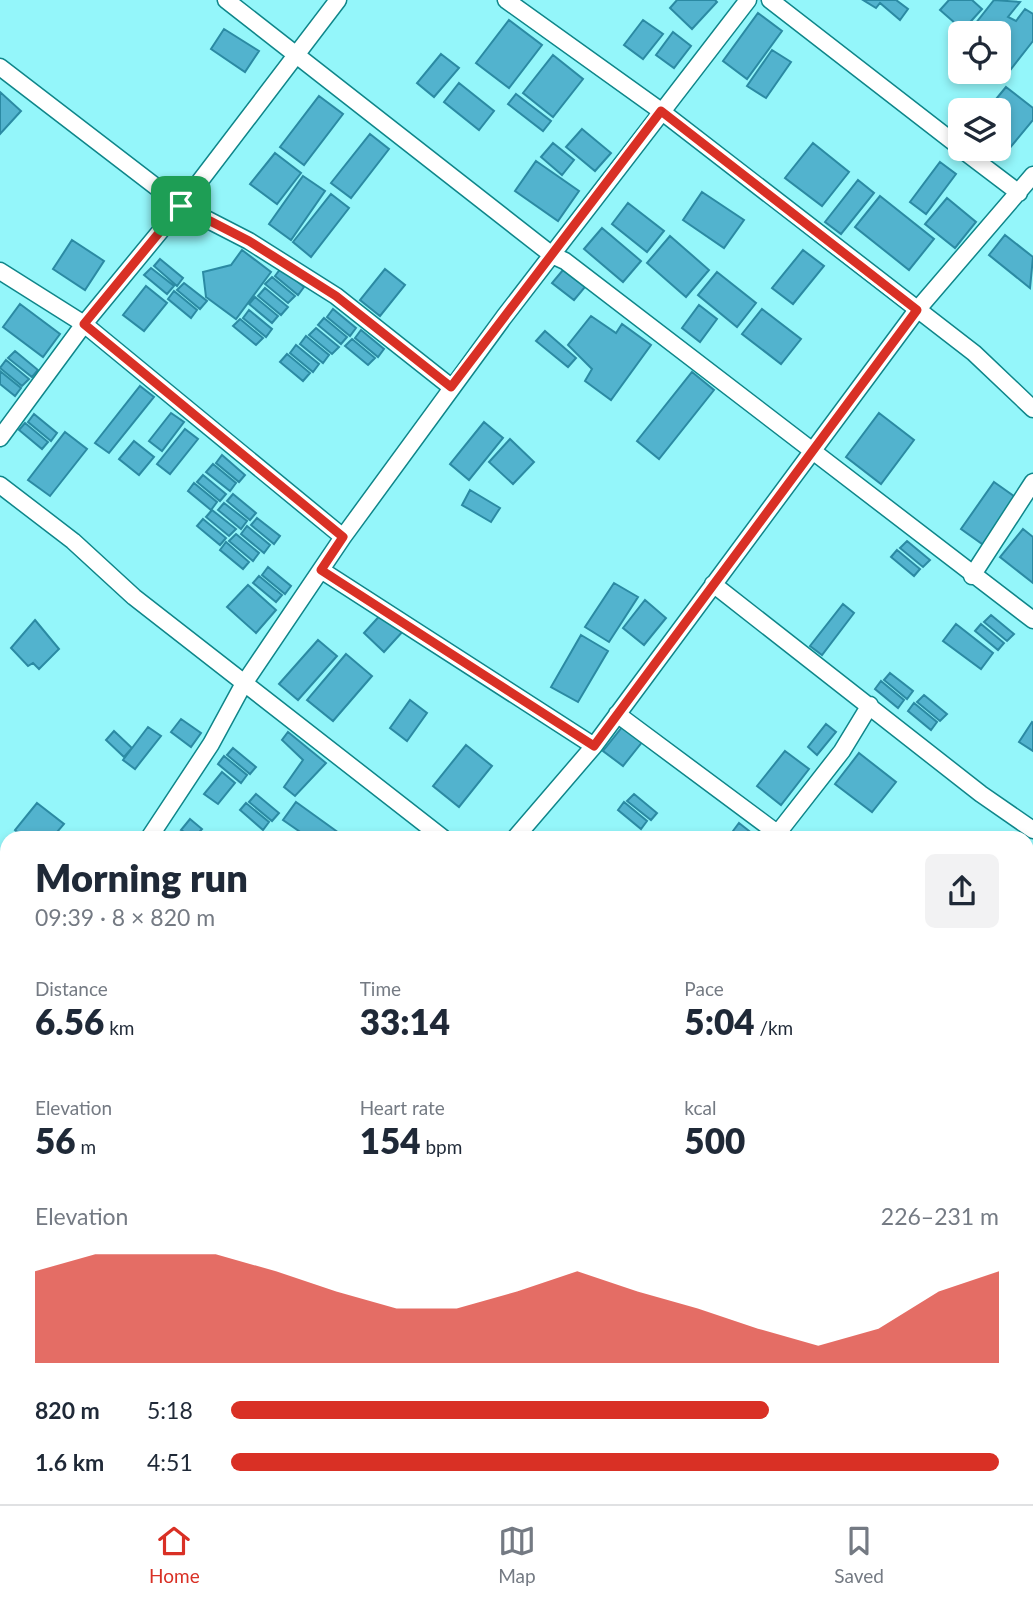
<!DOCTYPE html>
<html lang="en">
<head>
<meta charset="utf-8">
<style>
	body { margin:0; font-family:Lato,sans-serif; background:#f2f2f3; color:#1f2937; height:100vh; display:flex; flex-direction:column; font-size:26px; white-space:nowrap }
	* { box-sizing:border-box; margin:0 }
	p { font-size:23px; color:#747a83 }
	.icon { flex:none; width:38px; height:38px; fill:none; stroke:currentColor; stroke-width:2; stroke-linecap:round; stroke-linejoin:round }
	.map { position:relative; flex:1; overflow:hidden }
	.drawer { position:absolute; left:0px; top:831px; width:1034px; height:674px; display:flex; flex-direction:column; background:#fff; border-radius:21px 21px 0 0; box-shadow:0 4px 10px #0003 }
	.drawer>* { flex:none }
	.buttons { position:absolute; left:948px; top:21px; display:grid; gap:14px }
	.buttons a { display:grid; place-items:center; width:63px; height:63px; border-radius:10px; background:#fff; box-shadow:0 4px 10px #0003; font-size:35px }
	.pin { position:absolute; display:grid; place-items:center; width:60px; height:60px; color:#fff; margin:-30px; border-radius:14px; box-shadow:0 4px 10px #0006 }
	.round { display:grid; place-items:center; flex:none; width:74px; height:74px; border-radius:10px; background:#f2f2f3 }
	.headline { display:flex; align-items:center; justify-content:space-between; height:119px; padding:0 35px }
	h1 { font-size:38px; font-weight:800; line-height:52px }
	.figures { display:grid; grid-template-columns:repeat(3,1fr); gap:10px; height:119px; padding:7px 35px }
	.figures div { display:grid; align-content:center }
	.figures b { font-size:35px; font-weight:800 }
	.figures small { font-size:19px; font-weight:400 }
	.figures p { font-size:19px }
	.chart { height:196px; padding:14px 35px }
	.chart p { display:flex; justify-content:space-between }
	.chart svg { width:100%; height:126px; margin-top:7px; fill:#d93025; opacity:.7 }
	ul { padding:0 35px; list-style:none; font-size:23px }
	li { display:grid; grid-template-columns:112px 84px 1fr; align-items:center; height:52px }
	li i { height:18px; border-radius:9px; background:#d93025 }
	.tab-bar { display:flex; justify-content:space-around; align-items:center; height:98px; border-top:2px solid #e0e1e3; background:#fff; font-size:19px; color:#747a83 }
	.tab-bar a { display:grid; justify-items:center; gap:4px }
	.tab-bar .current { color:#d93025 }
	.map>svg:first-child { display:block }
	.building { fill:#52b3ce; stroke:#2b8aa3; stroke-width:2 }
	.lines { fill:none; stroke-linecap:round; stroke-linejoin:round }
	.street-casing { stroke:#0f868a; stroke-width:19 }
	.street { stroke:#fff; stroke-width:16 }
	.route-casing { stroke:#fff; stroke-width:14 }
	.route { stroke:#d93025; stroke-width:9 }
</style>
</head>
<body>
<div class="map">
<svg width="1033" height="1504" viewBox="0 0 1033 1504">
	<rect width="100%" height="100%" fill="#94f6fa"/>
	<!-- building -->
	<path class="building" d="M677,0H715L717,2L692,29L670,8Z
		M863,0H896L908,9L900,20L880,3L876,8Z
		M949,0H972L982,9L963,30L940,10Z
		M994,0L1020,2L1008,17L1016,21L1025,9L1033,14V41L1011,69L999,60V33H968Z
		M758,13L782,31L747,79L723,61Z
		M509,20L542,45L509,88L476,63Z
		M643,20L663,34L643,59L624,45Z
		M224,29L259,51L245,72L211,49Z
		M673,32L691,46L674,68L656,55Z
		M772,50L791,62L766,98L747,86Z
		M441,54L459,68L434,97L417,83Z
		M553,55L583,79L553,117L523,93Z
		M459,83L494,111L479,130L444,102Z
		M1006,87L1033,108V120L1004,155L996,149H999V110H987Z
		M0,92L21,111L0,134Z
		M516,94L551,121L543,131L508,104Z
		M319,96L343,114L304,165L280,147Z
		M582,129L611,153L595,171L566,147Z
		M370,134L389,149L351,198L331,183Z
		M553,143L574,160L562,175L541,157Z
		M813,143L849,172L822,206L785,178Z
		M275,153L301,173L277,204L250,184Z
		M536,161L579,191L558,221L515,191Z
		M940,162L956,174L926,214L910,202Z
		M303,176L325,191L291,240L269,224Z
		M858,180L874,193L841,234L825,222Z
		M702,192L744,220L724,248L683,220Z
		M331,194L349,208L311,257L293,242Z
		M880,196L934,239L909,270L855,227Z
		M947,198L976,222L955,248L925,224Z
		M628,203L664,231L647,252L612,224Z
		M602,228L641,261L623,282L584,249Z
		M1005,235L1033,257L1030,288L989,255Z
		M670,236L709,270L686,297L647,263Z
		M72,240L104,261L85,290L53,269Z
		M242,250L271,272L236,319L206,297L203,272L231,265Z
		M803,250L824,266L793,304L772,288Z
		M160,259L183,278L177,286L154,266Z
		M151,268L174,286L167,294L144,275Z
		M281,268L304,287L298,295L275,276Z
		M385,269L405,285L380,316L360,300Z
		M563,270L585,287L574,300L552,283Z
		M717,272L756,303L737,327L698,295Z
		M272,277L295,296L288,303L265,284Z
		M184,283L207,301L200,309L177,290Z
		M146,286L167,303L144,331L123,315Z
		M265,288L288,307L281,315L258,296Z
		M174,291L197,310L191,318L168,299Z
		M255,297L278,316L272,323L249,304Z
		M20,304L60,334L43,357L3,327Z
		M699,305L717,319L700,342L682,328Z
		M333,309L356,328L350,336L327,317Z
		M762,309L801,339L781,364L742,334Z
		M249,310L272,329L266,337L243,318Z
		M591,316L616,333L622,324L651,345L611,400L585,381L592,369L568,345Z
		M324,318L347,337L341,344L318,325Z
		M240,319L263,338L256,345L233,326Z
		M316,328L339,347L332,354L309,335Z
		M361,330L384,349L378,357L355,338Z
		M545,331L576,358L568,367L536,341Z
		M306,336L329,355L323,363L300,344Z
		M352,339L375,358L368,365L345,346Z
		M296,345L319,364L313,372L290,353Z
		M15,351L38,370L32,377L8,358Z
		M287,354L310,373L303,381L280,362Z
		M6,360L29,379L22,386L0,368Z
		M0,371L21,388L15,396L0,384Z
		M692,372L714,390L659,459L637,441Z
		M140,386L154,397L109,453L95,443Z
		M171,413L184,422L162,451L149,441Z
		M879,413L914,440L881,484L846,457Z
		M34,414L57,433L51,441L28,422Z
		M484,422L503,438L469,480L450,464Z
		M25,423L48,442L42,449L19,430Z
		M185,429L198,439L170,474L157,464Z
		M65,432L87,449L50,496L28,480Z
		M510,439L534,462L513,484L489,462Z
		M134,441L154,457L139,475L119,459Z
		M222,455L245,475L239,482L216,463Z
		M213,464L236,483L230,491L206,472Z
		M203,475L226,494L220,501L197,482Z
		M994,482L1018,499L985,546L961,529Z
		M194,483L217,502L211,510L188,491Z
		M470,490L500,508L491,522L462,505Z
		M233,494L256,513L250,520L227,501Z
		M224,503L247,521L241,529L218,510Z
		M212,510L236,529L229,536L206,517Z
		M257,518L280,536L274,544L251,525Z
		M203,519L226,538L220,545L197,526Z
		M247,526L270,545L264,553L241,534Z
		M1023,529L1033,537V583L1000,557Z
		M236,534L259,553L253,561L229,541Z
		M907,541L930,560L923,567L900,548Z
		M226,542L249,562L243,569L220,550Z
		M897,550L920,569L914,576L891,557Z
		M268,567L291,586L285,594L262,575Z
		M259,576L282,595L276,602L253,583Z
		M614,583L638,597L609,642L585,627Z
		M248,585L276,610L256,633L227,607Z
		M645,600L666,618L644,645L623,628Z
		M843,604L854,613L822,655L810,646Z
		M384,611L404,630L384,652L364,633Z
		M991,615L1014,634L1007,641L984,622Z
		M35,620L59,649L39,669L33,663L28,666L11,648Z
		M956,624L993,653L981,669L943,641Z
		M981,624L1004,643L998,650L975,631Z
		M581,635L608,651L578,702L551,687Z
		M318,640L337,656L298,700L279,684Z
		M346,654L372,676L333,721L307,700Z
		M890,673L913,691L907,699L884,680Z
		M881,681L904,700L898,708L875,689Z
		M924,695L947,714L940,721L917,702Z
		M410,700L427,713L407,741L390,728Z
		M914,703L937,722L931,730L908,711Z
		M181,719L201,733L191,747L171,732Z
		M1032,722L1033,723V751L1019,742Z
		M826,724L836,732L817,755L808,747Z
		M623,726L643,741L623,766L603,751Z
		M148,727L161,736L135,769L123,760Z
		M114,731L132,748L124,757L106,740Z
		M288,732L326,763L295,796L284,787L303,760L282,740Z
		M466,745L492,766L459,807L433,786Z
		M233,748L256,767L250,774L227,755Z
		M785,751L809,769L781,805L757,786Z
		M859,753L896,782L872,812L835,784Z
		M224,756L247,775L241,783L218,764Z
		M222,772L235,783L218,804L204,794Z
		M256,794L279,813L272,821L249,802Z
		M634,794L657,813L651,820L627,801Z
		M296,802L339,833L336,838H309L283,820Z
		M624,802L647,821L641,829L618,810Z
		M37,803L64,824L52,838H25L15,830Z
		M246,803L269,822L263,830L240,810Z
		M190,819L202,829L194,838L181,830Z
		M739,823L758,838H742L733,831Z
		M1027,1089L1033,1093V1120L1027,1116Z
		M766,1498H806L802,1504H774Z"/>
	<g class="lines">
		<defs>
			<path id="street" d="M226,0L552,255L565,261L1033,620
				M506,0L661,111L974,353L1033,409
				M770,0L961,148
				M0,67L181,206L249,241L336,296L451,387
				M961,149L1019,193
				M0,271L84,324L343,537
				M0,438L84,324L181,206L338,0
				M0,485L73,541L134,597L443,838
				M321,570L594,746
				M972,576L1033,482
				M713,584L981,794L1033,830
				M617,714L777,833
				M149,838L211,744L243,685L343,537L504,317L748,0
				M515,838L594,746L917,310L1033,175
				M774,838L842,751L870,705
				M0,932L7,937
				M0,1039L7,1029
				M1027,1040L1033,1037
				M0,1164L7,1169
				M1027,1256L1033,1248
				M1027,1408L1033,1413
				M1027,1477L1033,1470
				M162,1498L170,1504
				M0,1500L7,1491
				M448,1504L454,1498
				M653,1504L658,1498
				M828,1504L834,1498
				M1005,1504L1010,1498"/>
		</defs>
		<!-- street casing -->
		<use href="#street" class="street-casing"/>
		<!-- street -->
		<use href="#street" class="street"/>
	</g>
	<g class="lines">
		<defs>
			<path id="route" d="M661,111L917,310L594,746L321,570L343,537L84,324L181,206L249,241L336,296L451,387Z"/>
		</defs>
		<!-- route casing -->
		<use href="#route" class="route-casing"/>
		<!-- route -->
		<use href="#route" class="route"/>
	</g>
</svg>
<div class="buttons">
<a><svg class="icon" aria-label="locate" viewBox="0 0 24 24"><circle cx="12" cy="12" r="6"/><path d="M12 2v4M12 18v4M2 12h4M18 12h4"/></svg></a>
<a><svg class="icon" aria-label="layers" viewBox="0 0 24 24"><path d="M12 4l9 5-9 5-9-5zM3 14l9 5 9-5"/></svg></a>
</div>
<div class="pin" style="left:181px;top:206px;background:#1e9e55"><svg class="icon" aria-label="arrive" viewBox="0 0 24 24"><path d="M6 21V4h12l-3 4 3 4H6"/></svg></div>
<section class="drawer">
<div class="headline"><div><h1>Morning run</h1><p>09:39 · 8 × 820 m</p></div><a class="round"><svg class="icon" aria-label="share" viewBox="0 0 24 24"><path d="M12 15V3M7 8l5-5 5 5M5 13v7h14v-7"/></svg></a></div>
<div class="figures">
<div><p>Distance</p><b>6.56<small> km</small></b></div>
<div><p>Time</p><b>33:14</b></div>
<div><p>Pace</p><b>5:04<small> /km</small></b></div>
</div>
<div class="figures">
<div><p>Elevation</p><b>56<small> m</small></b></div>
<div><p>Heart rate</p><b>154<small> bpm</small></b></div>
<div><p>kcal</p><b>500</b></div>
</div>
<div class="chart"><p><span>Elevation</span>226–231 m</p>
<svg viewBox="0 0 160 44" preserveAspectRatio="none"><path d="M0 44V12L10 6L20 6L30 6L40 12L50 19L60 25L70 25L80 19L90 12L100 19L110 25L120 32L130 38L140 32L150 19L160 12V44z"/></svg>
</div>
<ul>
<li><b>820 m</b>5:18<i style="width:70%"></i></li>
<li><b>1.6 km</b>4:51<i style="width:100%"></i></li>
</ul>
</section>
</div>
<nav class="tab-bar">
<a class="current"><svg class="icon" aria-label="home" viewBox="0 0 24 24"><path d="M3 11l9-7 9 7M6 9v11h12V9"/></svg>Home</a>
<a><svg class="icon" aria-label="map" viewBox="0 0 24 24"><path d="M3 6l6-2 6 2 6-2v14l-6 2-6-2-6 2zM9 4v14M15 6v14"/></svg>Map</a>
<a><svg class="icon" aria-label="saved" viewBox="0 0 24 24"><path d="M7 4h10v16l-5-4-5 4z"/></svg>Saved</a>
</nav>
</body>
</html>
